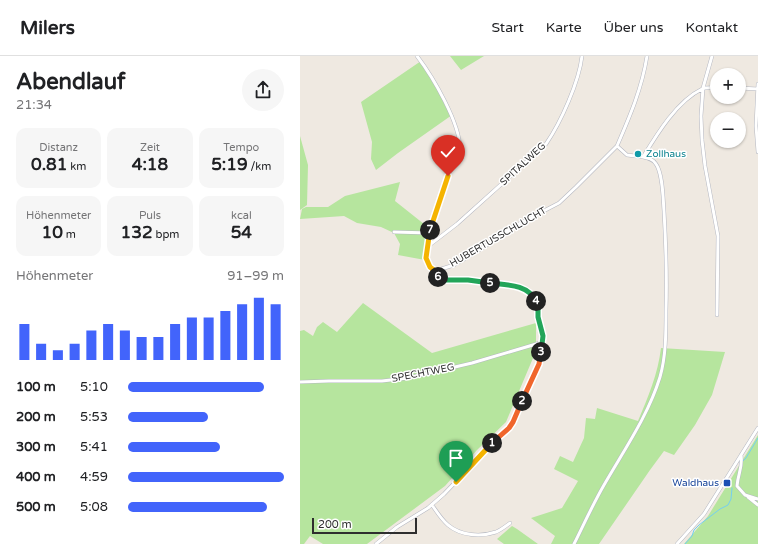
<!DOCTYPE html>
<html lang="de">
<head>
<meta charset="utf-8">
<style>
	body { margin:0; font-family:"Varela Round",sans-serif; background:#f6f6f6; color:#202124; height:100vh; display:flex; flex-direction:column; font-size:15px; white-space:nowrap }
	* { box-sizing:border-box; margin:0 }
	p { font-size:13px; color:#757577 }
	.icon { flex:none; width:22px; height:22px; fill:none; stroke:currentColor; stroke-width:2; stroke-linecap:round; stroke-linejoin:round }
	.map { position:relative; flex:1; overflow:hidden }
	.drawer { display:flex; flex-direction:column; background:#fff; width:300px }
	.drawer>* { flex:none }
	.fabs { position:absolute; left:410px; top:12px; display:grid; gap:8px }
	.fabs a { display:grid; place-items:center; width:36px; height:36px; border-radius:50%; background:#fff; box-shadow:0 1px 3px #0004; font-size:20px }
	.scale { position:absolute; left:12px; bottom:10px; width:105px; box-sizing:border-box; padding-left:4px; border:2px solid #2e2e2e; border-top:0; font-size:11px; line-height:14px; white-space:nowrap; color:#2e2e2e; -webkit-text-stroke:3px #fff; paint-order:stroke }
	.pin { position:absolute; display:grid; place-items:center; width:34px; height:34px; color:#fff; margin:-41px -17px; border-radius:50% 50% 50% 0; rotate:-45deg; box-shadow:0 0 4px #0007 }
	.pin .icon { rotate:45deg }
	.km { position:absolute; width:20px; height:20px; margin:-10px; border-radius:50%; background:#222; color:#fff; font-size:11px; line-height:20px; text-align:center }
	.round { display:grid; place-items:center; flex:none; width:42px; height:42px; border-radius:21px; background:#f6f6f6 }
	.headline { display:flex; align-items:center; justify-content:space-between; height:68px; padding:0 16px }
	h1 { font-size:22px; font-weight:700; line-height:30px }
	.figures { display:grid; grid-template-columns:repeat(3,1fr); gap:6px; height:68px; padding:4px 16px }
	.figures div { display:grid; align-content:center; border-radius:10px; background:#f6f6f6; text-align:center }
	.figures b { font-size:17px; font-weight:700 }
	.figures small { font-size:11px; font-weight:400 }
	.figures p { font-size:11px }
	.chart { height:112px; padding:8px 16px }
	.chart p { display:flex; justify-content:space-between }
	.chart svg { width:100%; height:72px; margin-top:4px; stroke:#4264fb; stroke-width:6 }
	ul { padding:0 16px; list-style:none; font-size:13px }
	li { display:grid; grid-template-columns:64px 48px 1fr; align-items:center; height:30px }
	li i { height:10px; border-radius:5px; background:#4264fb }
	header { display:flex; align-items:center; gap:24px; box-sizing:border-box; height:56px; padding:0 20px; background:#fff; border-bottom:1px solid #e0e0e0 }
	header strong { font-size:19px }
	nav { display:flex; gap:22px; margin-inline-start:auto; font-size:14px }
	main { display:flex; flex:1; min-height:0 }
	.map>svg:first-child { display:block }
	.green { fill:#b6e59e }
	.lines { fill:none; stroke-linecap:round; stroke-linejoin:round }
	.stream { stroke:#75cff0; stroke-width:1 }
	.minor-casing { stroke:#b4b7c1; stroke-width:4 }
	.minor { stroke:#fff; stroke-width:3 }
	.split-1-casing { stroke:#fff; stroke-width:8 }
	.split-2-casing { stroke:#fff; stroke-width:8 }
	.split-3-casing { stroke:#fff; stroke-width:8 }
	.split-4-casing { stroke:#fff; stroke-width:8 }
	.split-5-casing { stroke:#fff; stroke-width:8 }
	.split-6-casing { stroke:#fff; stroke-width:8 }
	.split-7-casing { stroke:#fff; stroke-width:8 }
	.split-8-casing { stroke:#fff; stroke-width:8 }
	.split-1 { stroke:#f5b400; stroke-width:5 }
	.split-2 { stroke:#f0652b; stroke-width:5 }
	.split-3 { stroke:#f0652b; stroke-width:5 }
	.split-4 { stroke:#22a559; stroke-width:5 }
	.split-5 { stroke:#22a559; stroke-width:5 }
	.split-6 { stroke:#22a559; stroke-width:5 }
	.split-7 { stroke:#f5b400; stroke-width:5 }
	.split-8 { stroke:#f5b400; stroke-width:5 }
	.culture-dot { fill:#0f9aa8; stroke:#fff; stroke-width:1.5 }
	.transit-dot { fill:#1a4fb4; stroke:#fff; stroke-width:1.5 }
	.labels { text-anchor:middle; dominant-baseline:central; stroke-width:3; stroke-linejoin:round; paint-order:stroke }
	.culture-label { font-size:10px; fill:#0d838f; stroke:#fff; text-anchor:start }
	.street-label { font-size:10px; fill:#2e2e2e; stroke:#fff }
	.transit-label { font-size:10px; fill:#164399; stroke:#fff; text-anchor:end }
</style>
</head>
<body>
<header>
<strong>Milers</strong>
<nav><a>Start</a><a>Karte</a><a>Über uns</a><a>Kontakt</a></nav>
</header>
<main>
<section class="drawer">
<div class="headline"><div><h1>Abendlauf</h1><p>21:34</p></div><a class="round"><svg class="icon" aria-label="share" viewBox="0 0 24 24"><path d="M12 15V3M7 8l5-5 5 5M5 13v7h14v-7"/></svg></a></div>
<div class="figures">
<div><p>Distanz</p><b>0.81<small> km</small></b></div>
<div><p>Zeit</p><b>4:18</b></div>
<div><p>Tempo</p><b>5:19<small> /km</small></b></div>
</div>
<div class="figures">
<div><p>Höhenmeter</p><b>10<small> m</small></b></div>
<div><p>Puls</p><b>132<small> bpm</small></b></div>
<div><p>kcal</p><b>54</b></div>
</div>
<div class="chart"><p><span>Höhenmeter</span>91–99 m</p>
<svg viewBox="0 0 160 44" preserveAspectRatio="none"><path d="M5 44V22M15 44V34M25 44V38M35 44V34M45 44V26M55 44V22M65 44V26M75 44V30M85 44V30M95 44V22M105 44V18M115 44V18M125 44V14M135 44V10M145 44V6M155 44V10"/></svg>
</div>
<ul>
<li><b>100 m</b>5:10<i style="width:87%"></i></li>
<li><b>200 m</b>5:53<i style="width:51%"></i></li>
<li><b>300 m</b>5:41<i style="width:59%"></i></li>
<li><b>400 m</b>4:59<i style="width:100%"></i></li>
<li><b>500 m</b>5:08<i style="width:89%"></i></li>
</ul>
</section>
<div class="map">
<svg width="458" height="488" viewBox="0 0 458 488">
	<rect width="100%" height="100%" fill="#efe9e1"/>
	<!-- green -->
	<path class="green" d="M150,0H184L161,14Z
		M121,5L152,59L98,97L76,114L71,103L72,86L61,46Z
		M0,80L8,109L7,149L0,154Z
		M100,126L95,145L129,172L125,204L98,199L100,188L94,177L81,171L57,167L44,160L0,163L2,153L6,151H28L45,140Z
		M63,247L132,297L236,267V295L206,366L177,394L145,430L67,488H23L10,480L4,488H0V275L4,274L13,280L17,271L23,266L37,276Z
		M361,292L425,296L412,339L395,369L374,399L364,395L350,414L299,488H251L255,480L231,462L262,452L278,425L254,413L260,400L273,406L284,382L286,362L295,363L297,352L338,365C348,341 358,318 361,292Z
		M458,379V488H384L408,460Z
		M212,470L217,473L238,488H204L197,483Z"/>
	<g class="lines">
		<!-- stream -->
		<path class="stream" d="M442,406L446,402L458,382
			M385,488L392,480L394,474L399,469L420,453L428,449L431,443L432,432"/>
		<defs>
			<path id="minor" d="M117,0C133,21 160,67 160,93C161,103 151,112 147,121C141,135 123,192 127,206C128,211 131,213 135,215
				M412,0L403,32L401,60L402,84L405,110L418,180L417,259
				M458,28L456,70L458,96
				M439,32L458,33
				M317,90C330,60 342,32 347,0
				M94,176L129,177
				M127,191L157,168L246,88C261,66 279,26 282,0
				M135,215L154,209L166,202L195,184L213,171L259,147L276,131L317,90L327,99L343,101C357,78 377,45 402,33C406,31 412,32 417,32
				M0,326L29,325H82L108,322L172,307L243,286
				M441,399C443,411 438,417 437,430L445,439L458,443
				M448,441L458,449
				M132,449C137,456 141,463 148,469C161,480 181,481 196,476C201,474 206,470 210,467
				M76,488L97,471L128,452L144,438L192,388L209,372L213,366L239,308C241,298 244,287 243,278C242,272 238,266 238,260C237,252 238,246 233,239C226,229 182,224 169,224C157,224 146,226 136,219L135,215
				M274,488C284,468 293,448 304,429C324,394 348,360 360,321C366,300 366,277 366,255C367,222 366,189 364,155C363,143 363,118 356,108C353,103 348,102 343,101
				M377,488L404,458L458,372"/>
		</defs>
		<!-- minor casing -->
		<use href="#minor" class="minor-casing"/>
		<!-- minor -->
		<use href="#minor" class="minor"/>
	</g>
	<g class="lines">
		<defs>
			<path id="split-1" d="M156,426L192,387"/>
			<path id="split-2" d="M192,387L209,372L213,366L222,345"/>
			<path id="split-3" d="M222,345L239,308L241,296"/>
			<path id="split-4" d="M236,245L238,252V261L243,280L241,296"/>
			<path id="split-5" d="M190,227C207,229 227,228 236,245"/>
			<path id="split-6" d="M138,221L145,224H168L190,227"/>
			<path id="split-7" d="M130,174L126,202L130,211L135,215L136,219L138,221"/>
			<path id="split-8" d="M130,174L148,120"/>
		</defs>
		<!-- split-1 casing -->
		<use href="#split-1" class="split-1-casing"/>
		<!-- split-2 casing -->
		<use href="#split-2" class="split-2-casing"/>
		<!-- split-3 casing -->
		<use href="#split-3" class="split-3-casing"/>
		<!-- split-4 casing -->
		<use href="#split-4" class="split-4-casing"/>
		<!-- split-5 casing -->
		<use href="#split-5" class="split-5-casing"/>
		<!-- split-6 casing -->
		<use href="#split-6" class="split-6-casing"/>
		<!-- split-7 casing -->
		<use href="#split-7" class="split-7-casing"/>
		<!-- split-8 casing -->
		<use href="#split-8" class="split-8-casing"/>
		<!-- split-1 -->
		<use href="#split-1" class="split-1"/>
		<!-- split-2 -->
		<use href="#split-2" class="split-2"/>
		<!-- split-3 -->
		<use href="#split-3" class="split-3"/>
		<!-- split-4 -->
		<use href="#split-4" class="split-4"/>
		<!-- split-5 -->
		<use href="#split-5" class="split-5"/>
		<!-- split-6 -->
		<use href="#split-6" class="split-6"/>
		<!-- split-7 -->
		<use href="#split-7" class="split-7"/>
		<!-- split-8 -->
		<use href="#split-8" class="split-8"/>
	</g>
	<!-- markers -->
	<circle class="culture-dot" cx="338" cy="98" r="4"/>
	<rect class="transit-dot" x="423" y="423" width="8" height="8" rx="2"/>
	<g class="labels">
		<!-- culture labels -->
		<g class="culture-label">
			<text x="346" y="98">Zollhaus</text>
		</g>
		<!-- street labels -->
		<g class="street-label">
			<text transform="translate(223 108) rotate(-43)">SPITALWEG</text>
			<text transform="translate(198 181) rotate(-30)">HUBERTUSSCHLUCHT</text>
			<text transform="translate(123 317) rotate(-11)">SPECHTWEG</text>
		</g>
		<!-- transit labels -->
		<g class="transit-label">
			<text x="419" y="427">Waldhaus</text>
		</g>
	</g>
</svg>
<div class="fabs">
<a>+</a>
<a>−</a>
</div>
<div class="scale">200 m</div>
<div class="pin" style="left:156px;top:426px;background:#1e9e55"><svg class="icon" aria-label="arrive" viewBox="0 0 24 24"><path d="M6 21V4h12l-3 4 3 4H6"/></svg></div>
<div class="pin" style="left:148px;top:120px;background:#d93025"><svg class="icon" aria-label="check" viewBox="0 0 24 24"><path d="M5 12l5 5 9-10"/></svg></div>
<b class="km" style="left:192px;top:387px">1</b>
<b class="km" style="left:222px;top:345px">2</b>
<b class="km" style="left:241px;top:296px">3</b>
<b class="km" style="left:236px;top:245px">4</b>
<b class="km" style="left:190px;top:227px">5</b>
<b class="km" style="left:138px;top:221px">6</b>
<b class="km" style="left:130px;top:174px">7</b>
</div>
</main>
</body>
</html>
